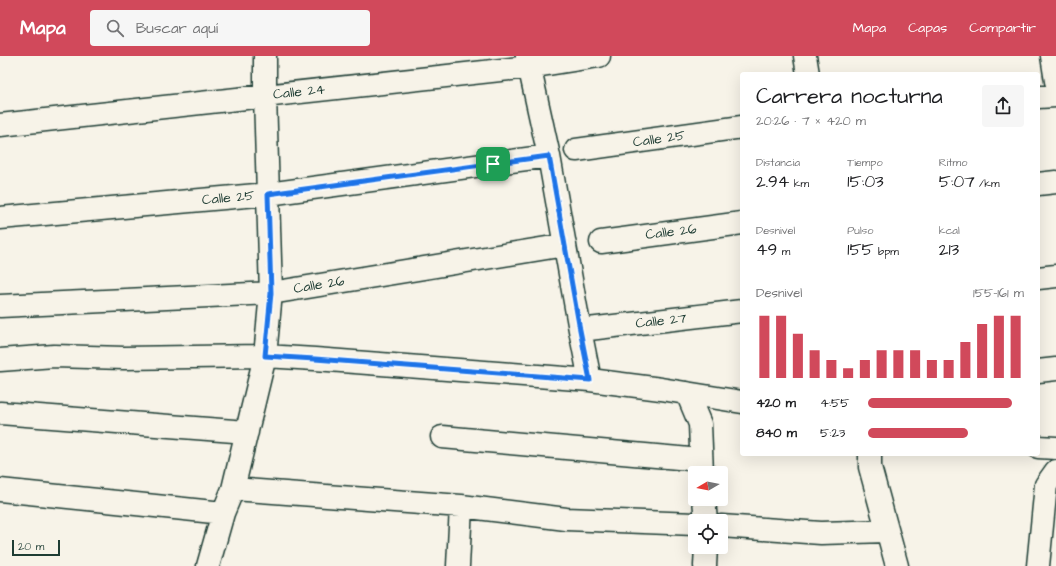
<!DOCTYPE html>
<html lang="es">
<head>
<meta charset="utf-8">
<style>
	body { margin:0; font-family:"Architects Daughter",sans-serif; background:#f6f6f6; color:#202124; height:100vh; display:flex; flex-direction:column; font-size:15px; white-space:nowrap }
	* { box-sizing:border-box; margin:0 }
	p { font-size:13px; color:#757577 }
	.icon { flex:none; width:22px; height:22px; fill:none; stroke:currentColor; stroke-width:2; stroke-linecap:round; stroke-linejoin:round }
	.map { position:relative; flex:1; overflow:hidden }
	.drawer { position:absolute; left:740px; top:16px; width:300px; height:384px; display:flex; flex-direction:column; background:#fff; border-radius:4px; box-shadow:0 4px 16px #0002 }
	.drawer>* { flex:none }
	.needle { width:26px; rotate:260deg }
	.buttons { position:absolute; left:688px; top:410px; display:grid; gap:8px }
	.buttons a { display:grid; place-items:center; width:40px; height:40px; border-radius:4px; background:#fff; box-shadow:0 4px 16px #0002; font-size:20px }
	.scale { position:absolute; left:12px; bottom:10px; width:48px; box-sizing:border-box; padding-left:4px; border:2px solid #1f3d34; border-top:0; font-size:11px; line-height:14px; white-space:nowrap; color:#1f3d34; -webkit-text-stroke:3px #f7f3e8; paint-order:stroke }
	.pin { position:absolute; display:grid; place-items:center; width:34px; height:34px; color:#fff; margin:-17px; border-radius:8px; box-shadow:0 2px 6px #0006 }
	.round { display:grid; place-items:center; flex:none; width:42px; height:42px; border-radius:4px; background:#f6f6f6 }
	.headline { display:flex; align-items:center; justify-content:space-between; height:68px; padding:0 16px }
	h1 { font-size:22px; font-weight:600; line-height:30px }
	.stats { display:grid; grid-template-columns:repeat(3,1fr); gap:6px; height:68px; padding:4px 16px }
	.stats div { display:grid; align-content:center }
	.stats b { font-size:17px; font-weight:600 }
	.stats small { font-size:11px; font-weight:400 }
	.stats p { font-size:11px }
	.chart { height:112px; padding:8px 16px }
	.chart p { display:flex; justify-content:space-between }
	.chart svg { width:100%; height:72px; margin-top:4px; stroke:#d1495b; stroke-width:6 }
	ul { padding:0 16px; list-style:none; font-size:13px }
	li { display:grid; grid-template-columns:64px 48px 1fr; align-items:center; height:30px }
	li i { height:10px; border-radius:5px; background:#d1495b }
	header { display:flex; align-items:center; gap:24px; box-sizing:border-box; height:56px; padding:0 20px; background:#d1495b; color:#fff }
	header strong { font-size:19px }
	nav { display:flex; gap:22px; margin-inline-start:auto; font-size:14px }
	.search { width:280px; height:36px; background:#f6f6f6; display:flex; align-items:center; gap:10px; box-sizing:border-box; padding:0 14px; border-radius:4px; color:#757577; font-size:15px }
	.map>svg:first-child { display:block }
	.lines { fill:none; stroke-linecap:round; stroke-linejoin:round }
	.minor-casing { stroke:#1f3d34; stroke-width:25 }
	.minor { stroke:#f7f3e8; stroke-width:22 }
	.route-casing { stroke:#fff; stroke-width:8 }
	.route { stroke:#1a73e8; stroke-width:5 }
	.labels { text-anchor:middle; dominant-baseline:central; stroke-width:4; stroke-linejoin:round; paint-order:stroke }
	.street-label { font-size:14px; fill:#1f3d34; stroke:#f7f3e8 }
</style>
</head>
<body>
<header>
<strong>Mapa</strong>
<div class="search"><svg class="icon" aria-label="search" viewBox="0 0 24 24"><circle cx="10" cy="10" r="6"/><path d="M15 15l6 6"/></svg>Buscar aquí</div>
<nav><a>Mapa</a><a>Capas</a><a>Compartir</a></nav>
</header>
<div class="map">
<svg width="1056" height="510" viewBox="0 0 1056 510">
	<rect width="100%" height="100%" fill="#f7f3e8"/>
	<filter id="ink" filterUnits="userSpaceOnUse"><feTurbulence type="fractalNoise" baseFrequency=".025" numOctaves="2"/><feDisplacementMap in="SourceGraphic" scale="8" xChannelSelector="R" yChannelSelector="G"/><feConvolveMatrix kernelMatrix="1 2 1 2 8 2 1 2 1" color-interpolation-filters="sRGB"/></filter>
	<g filter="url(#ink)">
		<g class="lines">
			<defs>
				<path id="minor" d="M527,0L549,100L580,274L590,324
					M805,0L808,18
					M1052,0L1056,25
					M1038,41L1056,40
					M0,69L529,11L599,0
					M576,94L742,71
					M1038,128L1056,126
					M0,162L268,138L549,100
					M601,186L742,167
					M1038,222L1056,220
					M0,250L271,237L565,189
					M580,274L742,255
					M0,304L54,300L124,302L265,300L315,303L590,324L661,333L742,346
					M1038,315L1056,313
					M687,337L700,368L702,417
					M0,357L247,376
					M442,381L701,404
					M1038,391L1056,392
					M870,398V411L897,510
					M233,433L461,450L566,463L695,468
					M0,434L223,457
					M704,443L706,465
					M721,470L821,477L887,475
					M208,510L223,457L233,433L265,300L271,237L265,40V0
					M458,510L461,450
					M705,510L706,491
					M1038,510L1046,429L1056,415"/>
			</defs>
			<!-- minor casing -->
			<use href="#minor" class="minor-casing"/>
			<!-- minor -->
			<use href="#minor" class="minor"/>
		</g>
	</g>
	<g class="lines" filter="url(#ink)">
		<defs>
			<path id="route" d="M549,100L580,274L590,324L315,303L265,300L271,237L268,138Z"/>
		</defs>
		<!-- route casing -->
		<use href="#route" class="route-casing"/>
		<!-- route -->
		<use href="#route" class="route"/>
	</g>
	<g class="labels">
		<!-- street labels -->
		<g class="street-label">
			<text transform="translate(299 36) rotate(-6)">Calle 24</text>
			<text transform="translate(659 83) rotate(-8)">Calle 25</text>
			<text transform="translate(228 142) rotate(-5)">Calle 25</text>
			<text transform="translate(671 176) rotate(-7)">Calle 26</text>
			<text transform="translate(319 229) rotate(-9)">Calle 26</text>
			<text transform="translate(661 265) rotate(-6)">Calle 27</text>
		</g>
	</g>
</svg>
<div class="buttons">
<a><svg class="needle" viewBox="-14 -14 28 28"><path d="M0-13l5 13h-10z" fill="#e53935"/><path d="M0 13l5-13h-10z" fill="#757577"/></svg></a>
<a><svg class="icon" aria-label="locate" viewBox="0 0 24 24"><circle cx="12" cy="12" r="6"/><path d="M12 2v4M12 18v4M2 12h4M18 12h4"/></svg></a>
</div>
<div class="scale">20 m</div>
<div class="pin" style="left:493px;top:108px;background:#1e9e55"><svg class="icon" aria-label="arrive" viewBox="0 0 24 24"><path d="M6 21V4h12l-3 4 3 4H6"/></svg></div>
<section class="drawer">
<div class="headline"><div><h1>Carrera nocturna</h1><p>20:26 · 7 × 420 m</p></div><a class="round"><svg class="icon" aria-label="share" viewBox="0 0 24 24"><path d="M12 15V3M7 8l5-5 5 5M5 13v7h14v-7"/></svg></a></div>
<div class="stats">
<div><p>Distancia</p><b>2.94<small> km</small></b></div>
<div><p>Tiempo</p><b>15:03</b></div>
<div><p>Ritmo</p><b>5:07<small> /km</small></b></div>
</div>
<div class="stats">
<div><p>Desnivel</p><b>49<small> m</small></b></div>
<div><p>Pulso</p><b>155<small> bpm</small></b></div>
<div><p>kcal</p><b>213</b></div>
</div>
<div class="chart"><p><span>Desnivel</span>155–161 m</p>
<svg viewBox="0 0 160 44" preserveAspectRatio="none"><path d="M5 44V6M15 44V6M25 44V17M35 44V27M45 44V33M55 44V38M65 44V33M75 44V27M85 44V27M95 44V27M105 44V33M115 44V33M125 44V22M135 44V11M145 44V6M155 44V6"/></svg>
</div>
<ul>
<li><b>420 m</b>4:55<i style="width:92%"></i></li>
<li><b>840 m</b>5:23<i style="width:64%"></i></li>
</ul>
</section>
</div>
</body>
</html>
